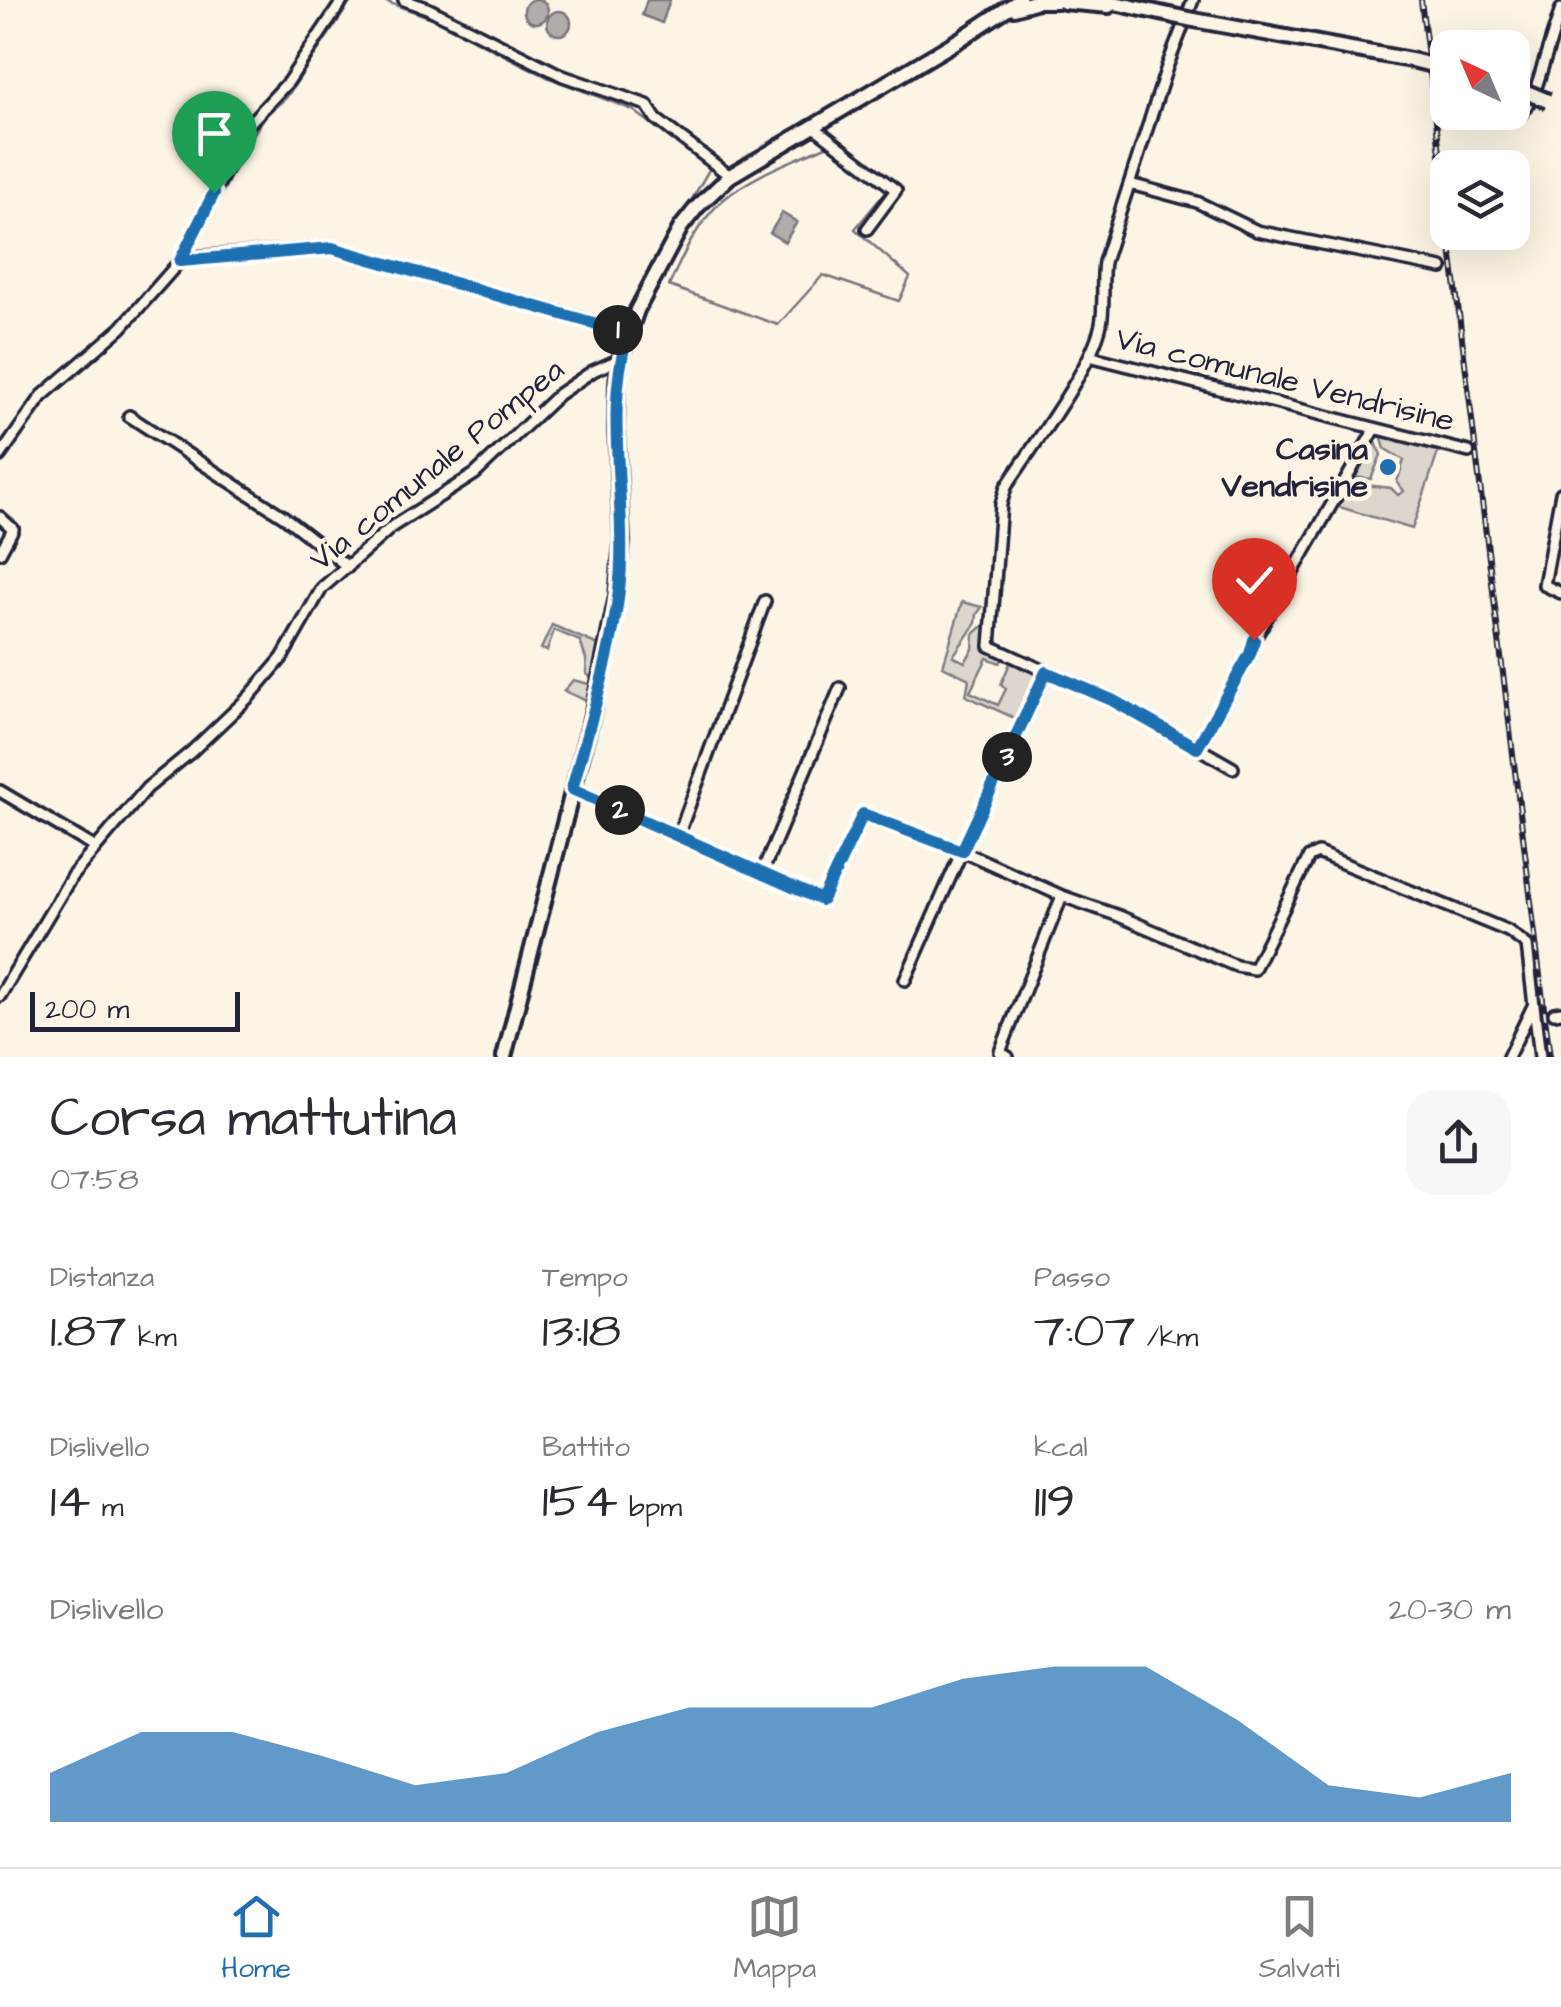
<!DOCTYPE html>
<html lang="it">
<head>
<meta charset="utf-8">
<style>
	body { margin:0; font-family:"Architects Daughter",sans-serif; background:#f7f7f7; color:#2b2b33; height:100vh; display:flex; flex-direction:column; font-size:38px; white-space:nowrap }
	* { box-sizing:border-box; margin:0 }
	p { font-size:32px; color:#7c7c81 }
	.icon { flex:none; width:55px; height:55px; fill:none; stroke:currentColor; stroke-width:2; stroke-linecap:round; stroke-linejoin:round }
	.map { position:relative; height:1057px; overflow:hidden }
	.drawer { display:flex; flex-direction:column; background:#fff; flex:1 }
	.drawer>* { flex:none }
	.needle { width:65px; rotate:316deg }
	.tools { position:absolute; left:1430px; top:30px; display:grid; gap:20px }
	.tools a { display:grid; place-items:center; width:100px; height:100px; border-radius:20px; background:#fff; box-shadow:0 10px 40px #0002; font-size:50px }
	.scale { position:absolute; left:30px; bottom:25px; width:210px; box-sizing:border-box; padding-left:10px; border:5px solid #22223b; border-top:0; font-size:28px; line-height:35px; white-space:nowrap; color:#22223b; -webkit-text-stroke:8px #fcf5e5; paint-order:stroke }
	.pin { position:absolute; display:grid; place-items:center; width:85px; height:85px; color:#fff; margin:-102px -42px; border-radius:50% 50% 50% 0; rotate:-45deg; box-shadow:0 0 10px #0007 }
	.pin .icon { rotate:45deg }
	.km { position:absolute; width:50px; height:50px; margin:-25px; border-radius:50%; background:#222; color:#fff; font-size:28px; line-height:50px; text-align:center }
	.round { display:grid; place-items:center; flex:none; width:105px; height:105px; border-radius:30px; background:#f7f7f7 }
	.head { display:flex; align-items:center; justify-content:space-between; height:170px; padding:0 50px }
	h1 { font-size:55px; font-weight:600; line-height:75px }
	.figures { display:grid; grid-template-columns:repeat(3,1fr); gap:15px; height:170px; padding:10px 50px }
	.figures div { display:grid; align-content:center }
	.figures b { font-size:50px; font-weight:600 }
	.figures small { font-size:28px; font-weight:400 }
	.figures p { font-size:28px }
	.chart { height:280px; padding:20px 50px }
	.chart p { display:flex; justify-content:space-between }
	.chart svg { width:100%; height:180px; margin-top:10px; fill:#1f6fb2; opacity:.7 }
	.menu { display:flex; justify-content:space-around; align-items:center; height:140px; border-top:2px solid #e1e1e2; background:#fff; font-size:28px; color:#7c7c81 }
	.menu a { display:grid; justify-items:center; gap:5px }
	.menu .current { color:#1f6fb2 }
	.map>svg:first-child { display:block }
	.green { fill:#dcd6cc; stroke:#7f7c84; stroke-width:2.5 }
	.water { fill:#b2adab; stroke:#78757e; stroke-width:2.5 }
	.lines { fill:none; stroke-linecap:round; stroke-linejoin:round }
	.stream { stroke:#78757e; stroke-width:2.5 }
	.street-casing { stroke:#22223b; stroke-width:16 }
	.primary-casing { stroke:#22223b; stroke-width:20 }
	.street { stroke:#fcf5e5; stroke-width:9 }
	.primary { stroke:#fcf5e5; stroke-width:12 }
	.rail-casing { stroke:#22223b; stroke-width:6 }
	.rail { stroke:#fcf5e5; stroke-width:2.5; stroke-dasharray:8; stroke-linecap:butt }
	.primary-bridge-casing { stroke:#22223b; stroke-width:20; stroke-linecap:butt }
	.primary-bridge { stroke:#fcf5e5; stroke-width:12 }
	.route-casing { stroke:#fff; stroke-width:20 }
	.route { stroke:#1f6fb2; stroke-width:12 }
	.poi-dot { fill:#1f6fb2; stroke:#fcf5e5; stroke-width:4 }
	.labels { text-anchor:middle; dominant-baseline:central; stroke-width:9; stroke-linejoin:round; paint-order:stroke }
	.street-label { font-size:32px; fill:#22223b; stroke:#fcf5e5 }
	.poi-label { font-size:32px; font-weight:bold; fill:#22223b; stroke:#fcf5e5; text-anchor:end }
</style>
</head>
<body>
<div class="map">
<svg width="1561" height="1057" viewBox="0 0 1561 1057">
	<rect width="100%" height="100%" fill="#fcf5e5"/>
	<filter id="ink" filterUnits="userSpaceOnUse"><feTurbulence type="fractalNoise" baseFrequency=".01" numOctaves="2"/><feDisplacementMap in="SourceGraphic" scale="20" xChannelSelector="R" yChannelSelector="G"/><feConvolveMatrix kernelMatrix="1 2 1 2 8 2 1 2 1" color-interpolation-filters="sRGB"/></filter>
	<g filter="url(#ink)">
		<!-- green -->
		<path class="green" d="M1380,432L1440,447L1412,529L1333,505L1350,483L1391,488L1398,495L1404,491L1397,482L1404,460L1385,449Z
			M1374,437L1381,455L1371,479L1354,477L1353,472Z
			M962,602L982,607L977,614L976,623L953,656L965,662L973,649L974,634L984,625L988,626L986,649L1004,657L1000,663L987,658L970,692L998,705L1006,689L1001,684L1011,661L1038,675V682L1019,720L966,696L969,679L943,666Z
			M552,625L603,647L595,677L592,679L587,674L586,659L580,641L554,630L547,651L541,649Z
			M573,680L593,685L589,702L564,691Z"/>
		<!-- water -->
		<path class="water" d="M524 11a12 12 0 1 1 24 0a12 12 0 1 1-24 0Z
			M647,0H670L662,23L642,15Z
			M547 23a12 12 0 1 1 24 0a12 12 0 1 1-24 0Z
			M782,213L797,222L785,242L770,233Z"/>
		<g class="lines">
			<!-- stream -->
			<path class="stream" d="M381,0L429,17L547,77L633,110L710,168L684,213
				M828,145L887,190L855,229L910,277L899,301L823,275L778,325L669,286C682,256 698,222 723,200C752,175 793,161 828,145Z
				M194,248L249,141L266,115L286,98L352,0
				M193,250L330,241L622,323L643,285"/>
			<defs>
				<path id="street" d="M404,0L427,8L563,76L647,105L656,119L730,176
					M1522,113L1532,100L1561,9
					M814,127L896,190L867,229
					M1130,184L1197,202L1257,231L1442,268
					M180,261L332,248L628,333
					M1089,356L1469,452
					M129,416L283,516L348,567
					M0,456L42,396L121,328L180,261L248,125L288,82L343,0
					M1561,493L1544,585L1561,593
					M0,517L13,529L0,553
					M1047,672L1112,699L1233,768
					M1197,749L1251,654L1254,640L1375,429
					M572,789L822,900L863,814L962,851L905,980
					M0,791L96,848
					M678,836L765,601
					M762,873L840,688
					M1062,896L1119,916L1236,966L1254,969L1309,857L1318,853L1508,931L1527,945L1540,1057
					M0,996L72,876L147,788L191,752L249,697L282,658L322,588L393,526L475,474L559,394L593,371L620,359
					M1554,1013L1561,1012
					M1008,1057L1000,1052L1062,896L962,851L1047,672L990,646L1001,504L1006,487C1032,447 1092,368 1101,324C1105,304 1101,282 1104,262L1167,67L1193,0
					M1508,1057L1533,1006"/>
				<path id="primary" d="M1101,0L1174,16
					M1064,2L1109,6
					M1014,8L1038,1H1057
					M1194,20L1416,61
					M504,1057L593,711L617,596L622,541L616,429L617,383L620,359L637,310L681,227L697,207L730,176L959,40L1020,0"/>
			</defs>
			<!-- street casing -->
			<use href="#street" class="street-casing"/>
			<!-- primary casing -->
			<use href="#primary" class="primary-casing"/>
			<!-- street -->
			<use href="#street" class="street"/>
			<!-- primary -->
			<use href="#primary" class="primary"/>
			<defs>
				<path id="rail" d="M1421,0L1448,217
					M1449,232L1550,1057"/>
			</defs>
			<!-- rail casing -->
			<use href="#rail" class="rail-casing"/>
			<!-- rail -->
			<use href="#rail" class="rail"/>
			<defs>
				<path id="primary-bridge" d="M1174,16L1194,20
					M1416,61L1448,69
					M1522,90L1548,101"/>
			</defs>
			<!-- primary-bridge casing -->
			<use href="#primary-bridge" class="primary-bridge-casing"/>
			<!-- primary-bridge -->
			<use href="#primary-bridge" class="primary-bridge"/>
		</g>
	</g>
	<g class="lines" filter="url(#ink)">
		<defs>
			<path id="route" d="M214,193L180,261L332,248L628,333C605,408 624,486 621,563C619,632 590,722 572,789L822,900L863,814L962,851L1046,672L1112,700L1197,748L1250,654L1254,640"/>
		</defs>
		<!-- route casing -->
		<use href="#route" class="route-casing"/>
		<!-- route -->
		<use href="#route" class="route"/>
	</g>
	<!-- markers -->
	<circle class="poi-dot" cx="1388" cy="467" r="10"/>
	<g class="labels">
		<!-- street labels -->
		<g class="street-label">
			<text transform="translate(1285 380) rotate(14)">Via comunale Vendrisine</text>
			<text transform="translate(437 465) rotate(-39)">Via comunale Pompea</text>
		</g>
		<!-- poi labels -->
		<g class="poi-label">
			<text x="1368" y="449">Casina<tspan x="1368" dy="37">Vendrisine</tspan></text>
		</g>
	</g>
</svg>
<div class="tools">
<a><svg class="needle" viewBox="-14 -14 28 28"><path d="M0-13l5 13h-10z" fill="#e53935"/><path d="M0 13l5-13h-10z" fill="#7c7c81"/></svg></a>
<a><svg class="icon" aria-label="layers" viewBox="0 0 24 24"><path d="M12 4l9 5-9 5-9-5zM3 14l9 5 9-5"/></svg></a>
</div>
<div class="scale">200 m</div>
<div class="pin" style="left:214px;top:193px;background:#1e9e55"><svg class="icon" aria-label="arrive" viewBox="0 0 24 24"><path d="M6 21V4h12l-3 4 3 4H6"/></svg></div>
<div class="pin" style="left:1254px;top:640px;background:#d93025"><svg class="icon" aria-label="check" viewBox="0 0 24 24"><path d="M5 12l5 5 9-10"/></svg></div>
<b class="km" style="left:618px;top:330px">1</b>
<b class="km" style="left:620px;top:810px">2</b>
<b class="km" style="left:1007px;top:757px">3</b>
</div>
<section class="drawer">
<div class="head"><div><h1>Corsa mattutina</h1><p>07:58</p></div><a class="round"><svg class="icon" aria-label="share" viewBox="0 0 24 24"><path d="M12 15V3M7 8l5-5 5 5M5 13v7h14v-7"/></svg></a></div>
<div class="figures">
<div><p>Distanza</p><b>1.87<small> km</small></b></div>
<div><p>Tempo</p><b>13:18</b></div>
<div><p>Passo</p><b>7:07<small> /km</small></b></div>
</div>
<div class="figures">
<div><p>Dislivello</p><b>14<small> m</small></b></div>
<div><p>Battito</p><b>154<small> bpm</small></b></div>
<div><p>kcal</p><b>119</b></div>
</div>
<div class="chart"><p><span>Dislivello</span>20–30 m</p>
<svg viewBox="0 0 160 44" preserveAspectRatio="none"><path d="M0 44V32L10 22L20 22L30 28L40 35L50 32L60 22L70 16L80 16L90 16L100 9L110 6L120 6L130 19L140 35L150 38L160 32V44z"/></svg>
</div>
</section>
<nav class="menu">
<a class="current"><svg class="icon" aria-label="home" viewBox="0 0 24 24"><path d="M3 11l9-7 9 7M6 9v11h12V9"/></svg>Home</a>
<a><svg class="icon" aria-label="map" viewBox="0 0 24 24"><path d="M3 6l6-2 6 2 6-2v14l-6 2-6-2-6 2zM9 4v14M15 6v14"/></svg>Mappa</a>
<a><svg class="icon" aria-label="saved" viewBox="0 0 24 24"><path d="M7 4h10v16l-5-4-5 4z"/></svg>Salvati</a>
</nav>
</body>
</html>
